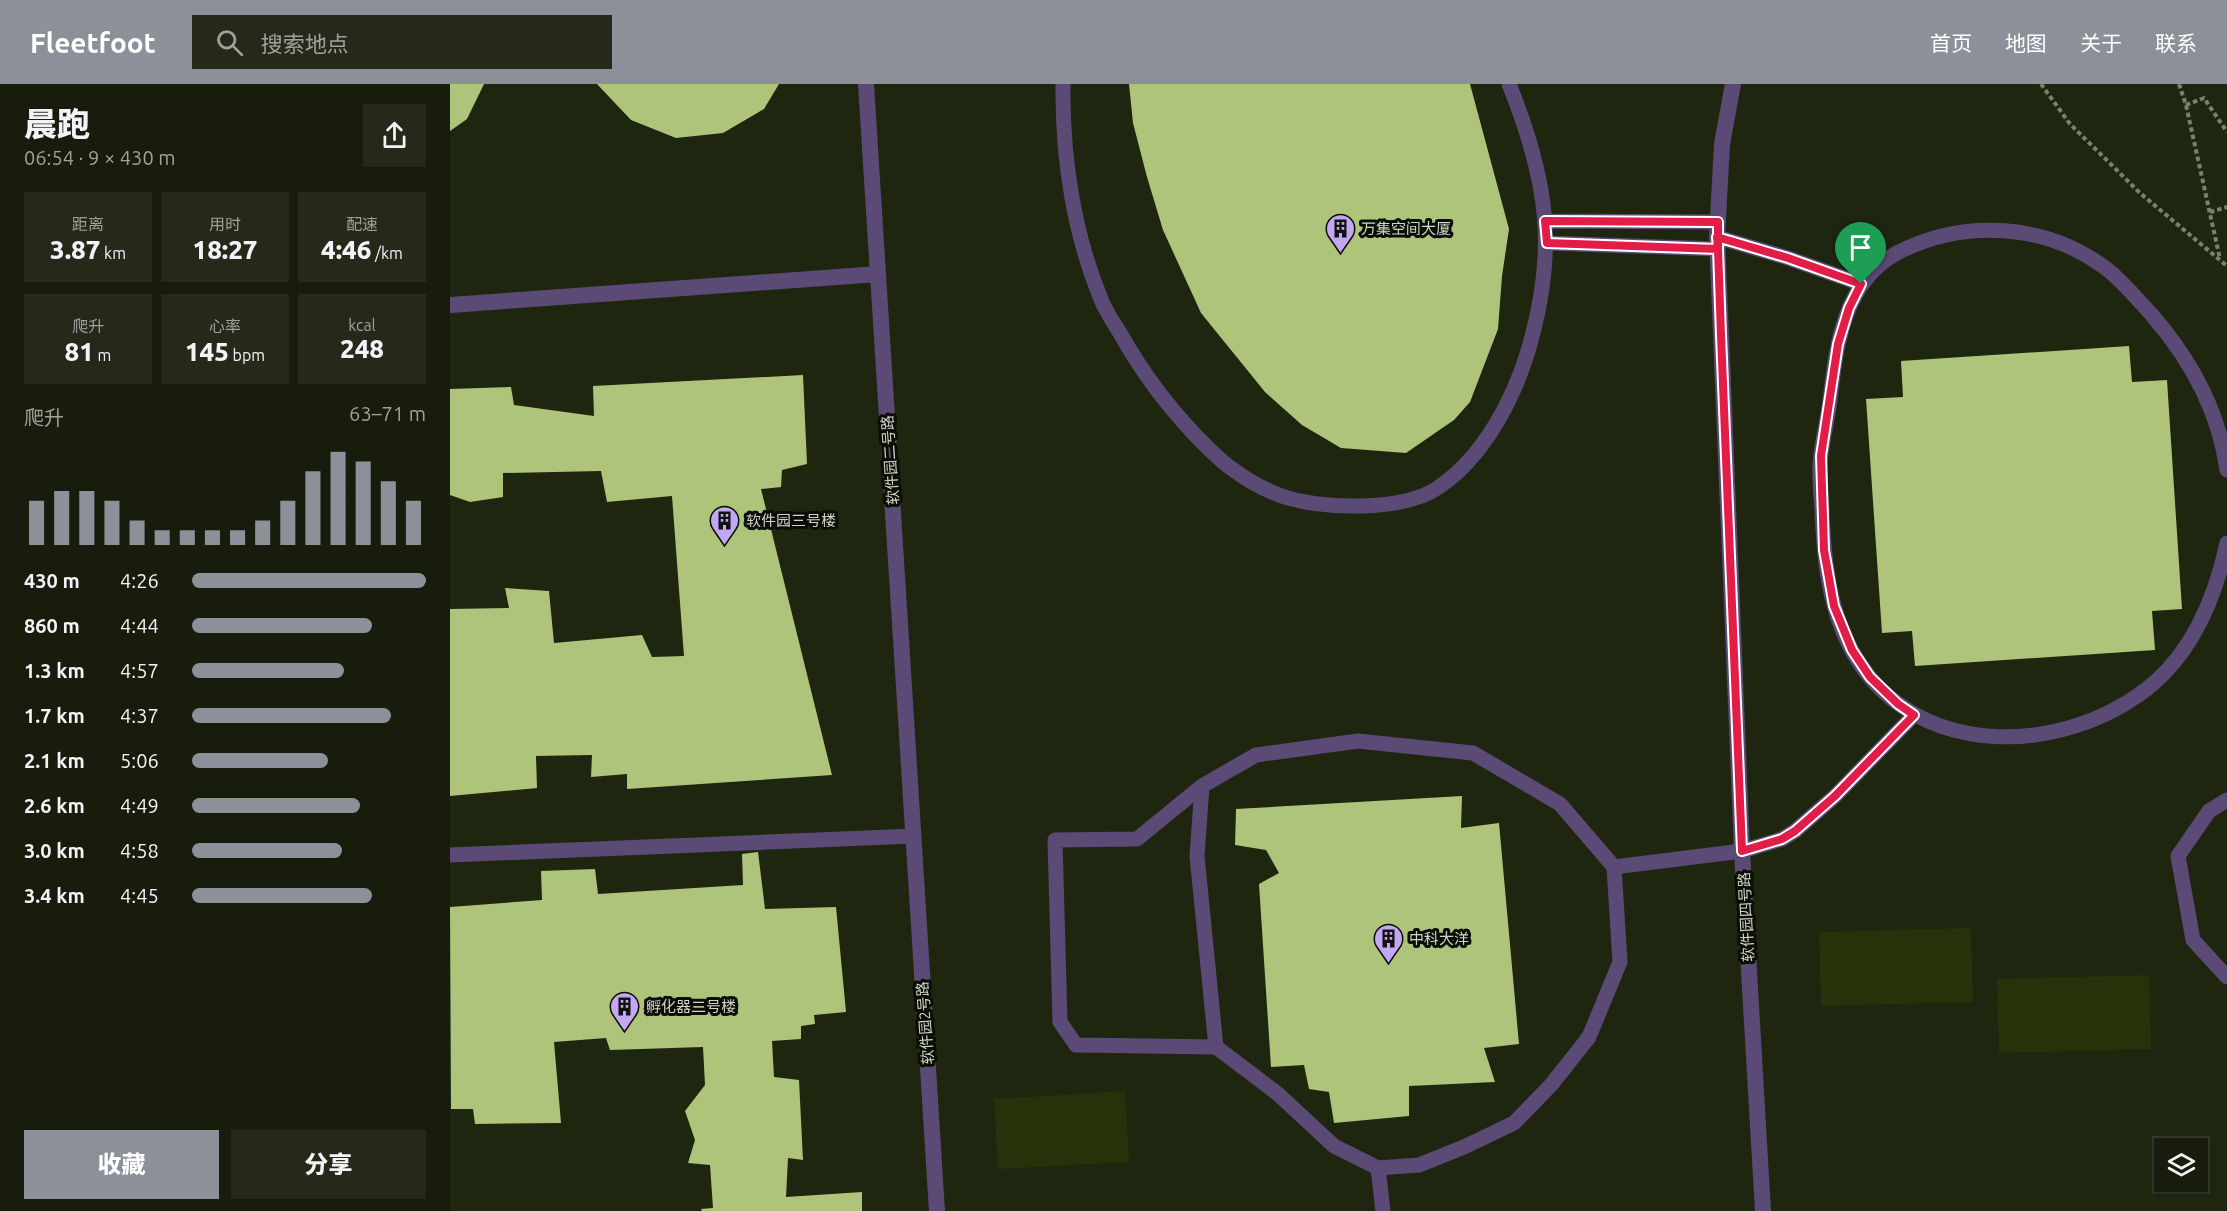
<!DOCTYPE html>
<html lang="zh">
<head>
<meta charset="utf-8">
<style>
	body { margin:0; font-family:Ubuntu,"Noto Sans SC",sans-serif; background:#24291a; color:#f1f3f6; height:100vh; display:flex; flex-direction:column; font-size:22px; white-space:nowrap }
	* { box-sizing:border-box; margin:0 }
	p { font-size:20px; color:#9ea19d }
	.icon { flex:none; width:33px; height:33px; fill:none; stroke:currentColor; stroke-width:2; stroke-linecap:round; stroke-linejoin:round }
	.map { position:relative; flex:1; overflow:hidden }
	.sheet { display:flex; flex-direction:column; background:#171c0c; width:450px }
	.sheet>* { flex:none }
	.fabs { position:absolute; left:1704px; top:1054px; display:grid; gap:12px }
	.fabs a { display:grid; place-items:center; width:54px; height:54px; border-radius:0px; background:#171c0c; box-shadow:0 2px 4px #0004,0 0 0 2px #363a2d; font-size:30px }
	.pin { position:absolute; display:grid; place-items:center; width:51px; height:51px; color:#fff; margin:-62px -26px; border-radius:50% 50% 50% 0; rotate:-45deg; box-shadow:0 0 6px #0007 }
	.pin .icon { rotate:45deg }
	.round { display:grid; place-items:center; flex:none; width:63px; height:63px; border-radius:0px; background:#24291a }
	.summary { display:flex; align-items:center; justify-content:space-between; height:102px; padding:0 24px }
	h1 { font-size:33px; font-weight:800; line-height:45px }
	.stats { display:grid; grid-template-columns:repeat(3,1fr); gap:9px; height:102px; padding:6px 24px }
	.stats div { display:grid; align-content:center; border-radius:0px; background:#24291a; text-align:center }
	.stats b { font-size:26px; font-weight:800 }
	.stats small { font-size:16px; font-weight:400 }
	.stats p { font-size:16px }
	.chart { height:168px; padding:12px 24px }
	.chart p { display:flex; justify-content:space-between }
	.chart svg { width:100%; height:108px; margin-top:6px; stroke:#8c9099; stroke-width:6 }
	.cta { display:flex; gap:12px; margin-top:auto; padding:12px 24px }
	.cta a { flex:1; height:69px; border-radius:0px; background:#8c9099; color:#fff; font-size:24px; font-weight:800; line-height:69px; text-align:center }
	.cta a+a { background:#24291a; color:#f1f3f6 }
	ul { padding:0 24px; list-style:none; font-size:20px }
	li { display:grid; grid-template-columns:96px 72px 1fr; align-items:center; height:45px }
	li i { height:15px; border-radius:8px; background:#8c9099 }
	header { display:flex; align-items:center; gap:36px; box-sizing:border-box; height:84px; padding:0 30px; background:#8c9099; color:#fff }
	header strong { font-size:28px }
	nav { display:flex; gap:33px; margin-inline-start:auto; font-size:21px }
	.search { width:420px; height:54px; background:#24291a; display:flex; align-items:center; gap:15px; box-sizing:border-box; padding:0 21px; border-radius:0px; color:#9ea19d; font-size:22px }
	main { display:flex; flex:1; min-height:0 }
	.map>svg:first-child { display:block }
	.green { fill:#27310a }
	.building { fill:#aec47b }
	.lines { fill:none; stroke-linecap:round; stroke-linejoin:round }
	.path { stroke:#7a806e; stroke-width:4; stroke-dasharray:4.5 3; stroke-linecap:butt }
	.service { stroke:#5b4a76; stroke-width:15 }
	.tertiary { stroke:#5b4a76; stroke-width:16 }
	.route-casing { stroke:#fff; stroke-width:12 }
	.route { stroke:#e11d48; stroke-width:8 }
	.labels { text-anchor:middle; dominant-baseline:central; stroke-width:6; stroke-linejoin:round; paint-order:stroke }
	.poi-label { font-size:15px; fill:#d1d5c8; stroke:#0a0d05; text-anchor:start }
	.street-label { font-size:15px; fill:#d1d5c8; stroke:#0a0d05 }
</style>
</head>
<body>
<header>
<strong>Fleetfoot</strong>
<div class="search"><svg class="icon" aria-label="search" viewBox="0 0 24 24"><circle cx="10" cy="10" r="6"/><path d="M15 15l6 6"/></svg>搜索地点</div>
<nav><a>首页</a><a>地图</a><a>关于</a><a>联系</a></nav>
</header>
<main>
<section class="sheet">
<div class="summary"><div><h1>晨跑</h1><p>06:54 · 9 × 430 m</p></div><a class="round"><svg class="icon" aria-label="share" viewBox="0 0 24 24"><path d="M12 15V3M7 8l5-5 5 5M5 13v7h14v-7"/></svg></a></div>
<div class="stats">
<div><p>距离</p><b>3.87<small> km</small></b></div>
<div><p>用时</p><b>18:27</b></div>
<div><p>配速</p><b>4:46<small> /km</small></b></div>
</div>
<div class="stats">
<div><p>爬升</p><b>81<small> m</small></b></div>
<div><p>心率</p><b>145<small> bpm</small></b></div>
<div><p>kcal</p><b>248</b></div>
</div>
<div class="chart"><p><span>爬升</span>63–71 m</p>
<svg viewBox="0 0 160 44" preserveAspectRatio="none"><path d="M5 44V26M15 44V22M25 44V22M35 44V26M45 44V34M55 44V38M65 44V38M75 44V38M85 44V38M95 44V34M105 44V26M115 44V14M125 44V6M135 44V10M145 44V18M155 44V26"/></svg>
</div>
<ul>
<li><b>430 m</b>4:26<i style="width:100%"></i></li>
<li><b>860 m</b>4:44<i style="width:77%"></i></li>
<li><b>1.3 km</b>4:57<i style="width:65%"></i></li>
<li><b>1.7 km</b>4:37<i style="width:85%"></i></li>
<li><b>2.1 km</b>5:06<i style="width:58%"></i></li>
<li><b>2.6 km</b>4:49<i style="width:72%"></i></li>
<li><b>3.0 km</b>4:58<i style="width:64%"></i></li>
<li><b>3.4 km</b>4:45<i style="width:77%"></i></li>
</ul>
<div class="cta"><a>收藏</a><a>分享</a></div>
</section>
<div class="map">
<svg width="1777" height="1127" viewBox="0 0 1777 1127">
	<rect width="100%" height="100%" fill="#1f2610"/>
	<!-- green -->
	<path class="green" d="M1521,844L1523,918L1371,922L1369,848Z
		M1699,891L1701,965L1549,969L1547,895Z
		M675,1007L679,1078L548,1085L544,1015Z"/>
	<!-- building -->
	<path class="building" d="M0,0H34L17,35L0,47Z
		M147,0H329L314,25L273,49L226,54L181,36Z
		M679,0H1020L1059,145L1052,192L1048,245L1020,318L1004,336L956,369L891,364L852,341L815,308L751,229L713,146L697,93L683,39Z
		M1679,262L1682,298L1717,296L1732,525L1702,527L1705,566L1465,582L1462,547L1432,549L1416,315L1453,313L1451,277Z
		M353,291L357,380L332,386L331,403L311,405L382,691L177,705V690L141,693L142,671L86,672L87,704L0,712V525L59,524L55,504L99,507L104,559L192,551L202,573L234,572L222,412L157,418L151,387L53,389V413L20,418L0,411V305L61,303L64,321L144,332L143,302Z
		M1012,712L1011,744L1049,739L1069,960L1034,964L1045,998L959,1002V1032L884,1039L879,1008L859,1005L854,981L821,983L809,800L829,789L816,766L785,761L786,725Z
		M308,768L315,825L386,823L396,928L364,931L365,940L351,942V955L322,957L324,993L349,996L353,1076L338,1074L336,1113L412,1108V1127H252L251,1125L263,1124L260,1081L238,1079L245,1056L235,1027L255,1001L253,963L160,966L156,954L104,958L111,1039L25,1040L23,1025H1L0,823L92,816L91,787L145,785L148,810L293,801L292,770Z"/>
	<g class="lines">
		<!-- path -->
		<path class="path" d="M1591,0L1620,40L1690,109L1777,182
			M1729,0L1736,21L1770,175
			M1736,21L1754,14L1777,48
			M1760,128L1777,123"/>
		<!-- service -->
		<path class="service" d="M613,0C612,74 624,152 653,220C658,230 664,240 670,249C694,292 725,332 760,366C767,372 773,379 781,384C794,394 813,405 829,411C868,426 954,428 989,403C1033,373 1063,317 1078,267C1108,166 1098,97 1059,0
			M1095,137L1268,138
			M1267,153L1338,174L1411,200
			M1097,159L1268,165
			M1777,386C1769,327 1741,276 1702,231C1688,216 1674,199 1658,186C1597,139 1514,134 1447,169C1394,197 1386,262 1380,316C1378,334 1373,352 1371,371C1368,389 1371,408 1372,427C1374,473 1378,521 1400,563C1459,677 1614,675 1704,599C1744,564 1766,510 1777,459
			M908,657L1023,669L1110,720L1164,783L1170,878L1139,953L1101,1001L1064,1039L1014,1063L969,1081L928,1084L884,1062L828,1010L766,963L626,961L610,938L605,756L687,755L752,702L806,671Z
			M752,702L747,772L766,963
			M1777,716L1759,727L1728,772L1743,856L1777,893
			M0,771L464,752
			M1164,783L1292,767L1332,755L1345,747L1385,712L1464,631
			M928,1084L933,1127"/>
		<!-- tertiary -->
		<path class="tertiary" d="M416,0L487,1127
			M1283,0L1272,60L1267,153L1292,767L1313,1127
			M0,221L428,190"/>
	</g>
	<g class="lines">
		<defs>
			<path id="route" d="M1411,200L1338,174L1267,153L1268,165L1097,159L1095,137L1268,138V165L1271,251L1292,767L1332,755L1345,747L1385,712L1464,631L1448,620L1420,593L1402,566L1384,522L1374,466L1371,372L1388,260L1399,224L1411,200"/>
		</defs>
		<!-- route casing -->
		<use href="#route" class="route-casing"/>
		<!-- route -->
		<use href="#route" class="route"/>
	</g>
	<!-- icons -->
	<defs>
		<symbol id="building-pin" viewBox="-11 -11 22 30"><path d="M0 17L-7.5 6A9.5 9.5 0 1 1 7.5 6Z" fill="#c3a7f2" stroke="#0a0d05"/><path d="M-4-6H4V6H1V3H-1V6H-4ZM-2.5-4.3h1.7v1.8h-1.7ZM.8-4.3h1.7v1.8H.8ZM-2.5-1h1.7V.8h-1.7ZM.8-1h1.7V.8H.8Z" fill="#111"/></symbol>
	</defs>
	<g fill-rule="evenodd">
		<use href="#building-pin" x="874" y="128" width="33" height="45"/>
		<use href="#building-pin" x="258" y="420" width="33" height="45"/>
		<use href="#building-pin" x="922" y="838" width="33" height="45"/>
		<use href="#building-pin" x="158" y="906" width="33" height="45"/>
	</g>
	<g class="labels">
		<!-- poi labels -->
		<g class="poi-label">
			<text x="911" y="144">万集空间大厦</text>
			<text x="296" y="436">软件园三号楼</text>
			<text x="959" y="854">中科大洋</text>
			<text x="196" y="922">孵化器二号楼</text>
		</g>
		<!-- street labels -->
		<g class="street-label">
			<text transform="translate(440 376) rotate(-94)">软件园二号路</text>
			<text transform="translate(1296 833) rotate(-93)">软件园四号路</text>
			<text transform="translate(475 939) rotate(-94)">软件园2号路</text>
		</g>
	</g>
</svg>
<div class="fabs">
<a><svg class="icon" aria-label="layers" viewBox="0 0 24 24"><path d="M12 4l9 5-9 5-9-5zM3 14l9 5 9-5"/></svg></a>
</div>
<div class="pin" style="left:1411px;top:200px;background:#1e9e55"><svg class="icon" aria-label="arrive" viewBox="0 0 24 24"><path d="M6 21V4h12l-3 4 3 4H6"/></svg></div>
</div>
</main>
</body>
</html>
